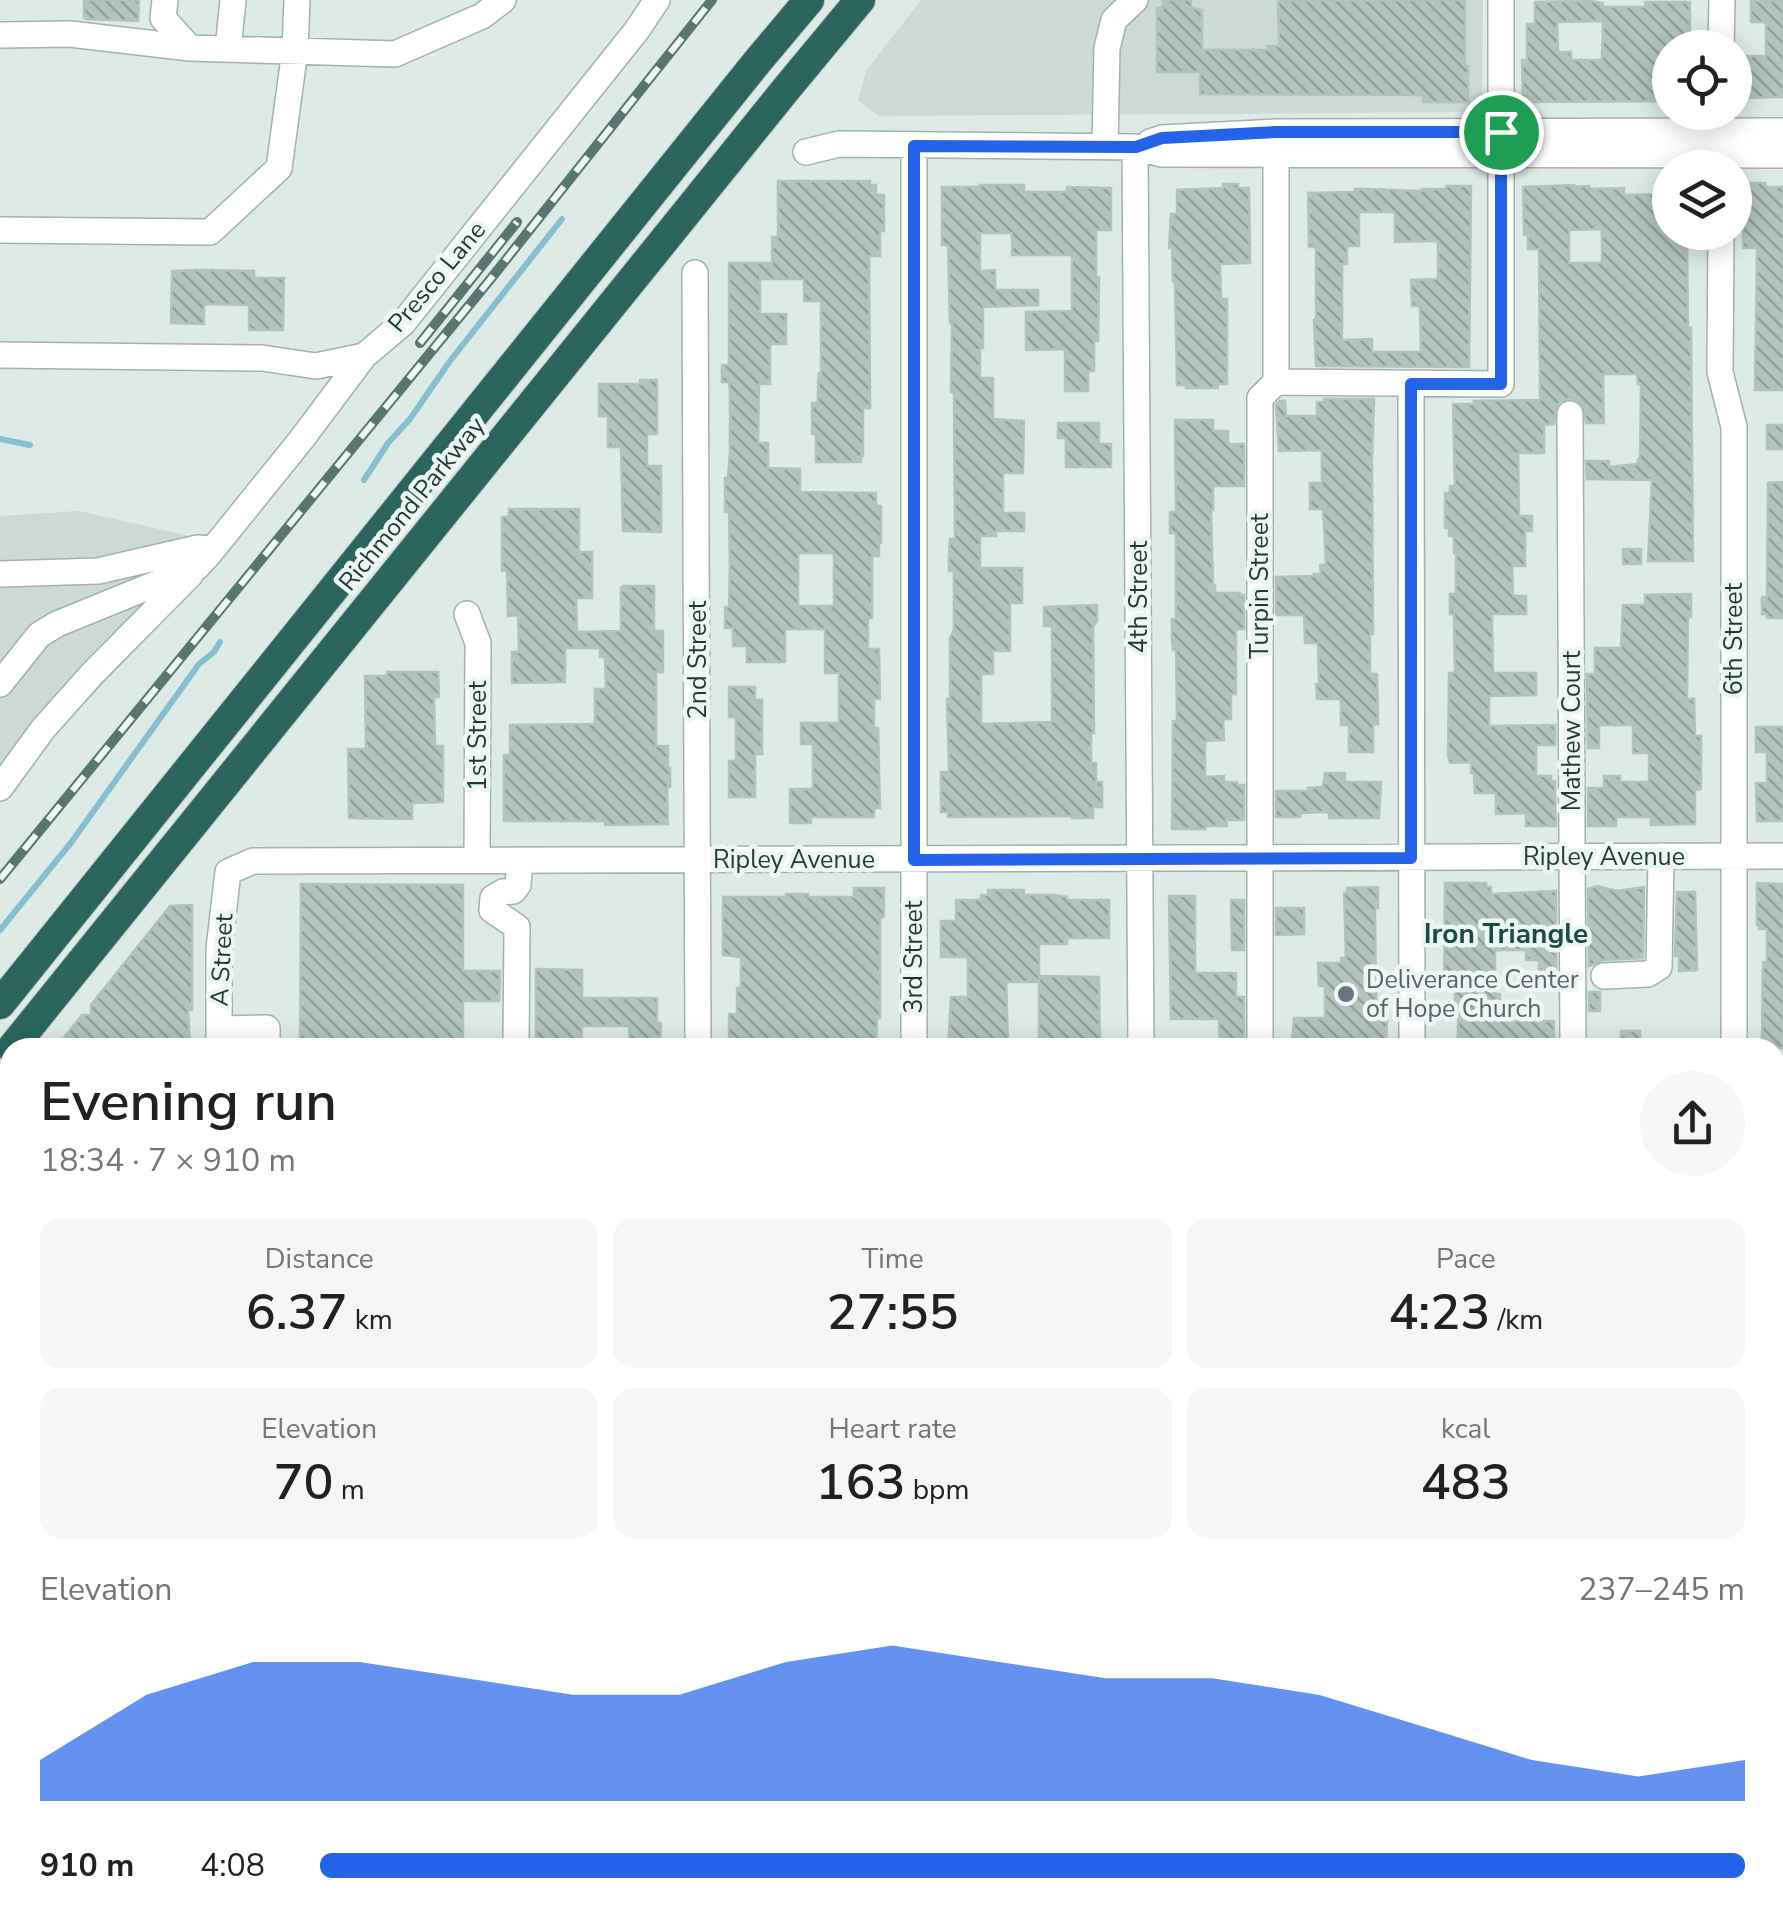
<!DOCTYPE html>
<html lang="en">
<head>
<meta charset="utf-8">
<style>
	body { margin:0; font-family:"Nunito Sans",sans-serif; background:#f6f6f6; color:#202124; height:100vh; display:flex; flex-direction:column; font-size:38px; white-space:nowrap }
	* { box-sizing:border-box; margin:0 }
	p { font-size:32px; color:#757577 }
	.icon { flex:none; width:55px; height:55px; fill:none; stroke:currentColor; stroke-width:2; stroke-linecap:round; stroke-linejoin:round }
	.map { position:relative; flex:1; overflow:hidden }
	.panel { position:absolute; left:0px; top:1038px; width:1785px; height:888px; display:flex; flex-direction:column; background:#fff; border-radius:30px 30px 0 0; box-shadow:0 5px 25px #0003 }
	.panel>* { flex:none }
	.controls { position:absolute; left:1652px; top:30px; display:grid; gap:20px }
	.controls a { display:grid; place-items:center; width:100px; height:100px; border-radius:50%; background:#fff; box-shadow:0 5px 25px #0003; font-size:50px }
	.pin { position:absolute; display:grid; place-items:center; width:85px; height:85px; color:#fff; margin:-42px; border:5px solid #fff; border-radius:50%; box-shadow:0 2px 10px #0007 }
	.round { display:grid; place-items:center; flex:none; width:105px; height:105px; border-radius:52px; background:#f6f6f6 }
	.summary { display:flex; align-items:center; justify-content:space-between; height:170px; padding:0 40px }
	h1 { font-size:55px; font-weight:600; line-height:75px }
	.figures { display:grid; grid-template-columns:repeat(3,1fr); gap:15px; height:170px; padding:10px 40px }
	.figures div { display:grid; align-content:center; border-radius:20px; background:#f6f6f6; text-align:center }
	.figures b { font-size:50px; font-weight:600 }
	.figures small { font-size:28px; font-weight:400 }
	.figures p { font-size:28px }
	.chart { height:280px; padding:20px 40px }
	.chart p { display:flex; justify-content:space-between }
	.chart svg { width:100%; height:180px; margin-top:10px; fill:#2563eb; opacity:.7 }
	ul { padding:0 40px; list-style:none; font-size:32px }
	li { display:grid; grid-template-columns:160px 120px 1fr; align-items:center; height:75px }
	li i { height:25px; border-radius:12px; background:#2563eb }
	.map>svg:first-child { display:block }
	.built { fill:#ccd9d4 }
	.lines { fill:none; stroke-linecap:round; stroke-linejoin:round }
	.stream { stroke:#85bfd0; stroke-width:6 }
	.building { fill:url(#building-back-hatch); stroke:#b0c3bd; stroke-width:2.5; fill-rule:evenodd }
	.minor-casing { stroke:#a1b1ac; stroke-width:28 }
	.major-casing { stroke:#bcc4c2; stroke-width:32 }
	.highway-casing { stroke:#bcc4c2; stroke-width:32 }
	.minor { stroke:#fff; stroke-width:25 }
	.major { stroke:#629f94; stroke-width:30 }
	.highway { stroke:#2b655d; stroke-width:30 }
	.rail-casing { stroke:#597570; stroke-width:10 }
	.rail { stroke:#eef6f3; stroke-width:6; stroke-dasharray:19; stroke-linecap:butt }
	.route-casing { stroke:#fff; stroke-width:20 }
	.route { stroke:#2563eb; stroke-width:12 }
	.worship-dot { fill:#6b7280; stroke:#eef6f3; stroke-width:4 }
	.labels { text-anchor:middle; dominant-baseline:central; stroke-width:9; stroke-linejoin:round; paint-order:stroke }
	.street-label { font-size:25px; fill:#1f3934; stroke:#eef6f3 }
	.worship-label { font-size:25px; fill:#5b616d; stroke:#eef6f3; text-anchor:start }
	.neighbourhood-label { font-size:28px; font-weight:bold; fill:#1c4b43; stroke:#eef6f3 }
</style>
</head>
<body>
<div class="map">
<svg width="1783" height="1924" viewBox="0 0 1783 1924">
	<defs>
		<pattern id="building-back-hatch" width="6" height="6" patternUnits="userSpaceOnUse" patternTransform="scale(2.5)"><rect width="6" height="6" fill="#b3c4be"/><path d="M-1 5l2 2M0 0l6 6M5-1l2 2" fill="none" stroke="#91a09b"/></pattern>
	</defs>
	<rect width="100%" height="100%" fill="#deeae5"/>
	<!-- built -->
	<path class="built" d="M921,0H1483L1482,112L879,116L858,101L866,71Z
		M79,511L234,546L0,793V516Z"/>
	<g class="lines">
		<!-- stream -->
		<path class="stream" d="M0,439L30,445
			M364,480L388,443L410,419L450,361L562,219
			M0,930L70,844L199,664L214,652L220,642"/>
	</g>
	<!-- building -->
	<path class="building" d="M84,0H139L138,21L86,19L84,18Z
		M1163,0H1191V8L1202,10V50H1268V46H1279L1278,1L1465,0V66H1468V102H1423V95L1200,94V72H1157V8H1163Z
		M1590,1L1603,3V7H1646L1645,2H1690V48H1670V101L1523,102L1522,60H1527V24H1535V2ZM1603,21L1602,60H1571V52H1558L1557,22Z
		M1751,1H1783V97L1744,98V56H1766V22H1751Z
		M778,181H870V185H876V195H884V231H880V256H869L870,408H863V456H861V462H816V434H812V403H818V383L819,373H821V301H804V279H760V314H786V344H770V384H759L758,443H768V468L800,469V492L876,493V506H881V543H879V556H872V618H868V649H879L880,699H874V728H878L880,808H874V817H811V823H790V789H813V744H801V723H839V673H825V629H785V662H747V646H733V628H725V607H729L730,565L729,512H725V478H728L730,452V391L729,382H722V365H729V263H772V237H778ZM798,553H834V606H798Z
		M1743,183H1765L1766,187H1783V390H1755L1757,248H1743Z
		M1223,184H1238V188H1249L1250,263L1220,264L1221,299H1227V384H1217L1218,388H1186V385H1177L1175,282H1173L1172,248H1169L1171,214H1177V190L1223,188Z
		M980,185H1024V192H1067V187L1111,188V230H1096V277H1099V283L1098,341H1094V371H1088V391H1065V349L1026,350V312L1072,311V255H1012V233H980V271L995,270V290H1038V305L983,307V348H980V378H993V419L1024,421L1023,473H1003V513H1024V531H996V536H980V568H1022V603H1010V651H993V674H981V724L1052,722V626H1044V607L1097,605V621L1093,626L1094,733H1091V763H1096V782H1102V807H1093V818H1072V816L948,817V812H941V772H949L947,699H950V638L954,630V571H949V557L950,539H955L954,392H951L952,323H950L948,245H942V187H980Z
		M1574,185V187L1589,186V189L1624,188V195L1670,194V232H1687L1688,328H1691L1693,561H1648L1652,480L1587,479L1586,461H1609V467L1638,464V459H1640L1641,384H1638L1637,374H1603L1604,423H1586L1584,407L1577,400L1569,398L1561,401L1556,407L1554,424L1544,425V453H1518L1519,516H1532V531H1525V566H1512L1513,596H1526V614H1492L1493,673H1536V695L1489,696V726L1555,725V745H1536V776H1551V781H1555L1556,826H1526V813L1496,814V793H1475L1474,773H1471V762L1450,763L1448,755L1449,673H1455L1454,614H1450V594H1456V553H1454V536H1449V528H1445V493H1450V486H1455L1453,404H1474V401L1540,400L1539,249H1528V235H1524L1523,187ZM1602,229V263H1569V230Z
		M1446,186H1471L1469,367L1316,366L1314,320L1316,319V247H1309L1308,193L1355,192V189H1365L1422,191V189H1446ZM1359,212H1395V242L1438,241V279L1411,280L1412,306H1420L1421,352H1372V339L1342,340V264H1347V246H1359Z
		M202,270L254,271V278H284L283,330H249V305L204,304V324L171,323L172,271Z
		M640,380H657V434H647V466H661V532L623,531L621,447H608V416H599V384H640Z
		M1324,399H1374L1372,460L1373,634H1370V674H1377L1378,724H1373V752H1349V725H1341V699H1317L1316,684H1319L1318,643H1305L1304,615H1276V577L1314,576V574H1321L1320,565H1326L1323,509H1310V483H1322V450L1279,451L1276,405L1280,401H1285L1286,416H1317V402H1324Z
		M1175,420H1213V431H1228V444H1244V486H1213V510H1211L1213,585H1215V593H1240L1241,596L1244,595V629H1236V694H1231V719H1223L1224,740L1205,741V777L1224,776V782H1237V785H1244V820H1226L1227,826H1205V829H1172L1173,721H1177L1176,650H1173L1172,641V619H1176V533H1170V512H1176Z
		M1058,423H1099V444H1111V467H1066V438H1058Z
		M1767,425H1783V449H1767Z
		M1783,482V618H1767V614H1762V597H1767L1768,483Z
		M509,509H579V552H592V598H576L577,632L621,631V588L623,586H654V631H663V672H656V746H668V768H670V787H667L668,824L605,825V821H504V755H510V725L595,724V689H606L605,657H600V648H565V682L512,683V652H519L518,615L508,616L507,571H502V517H509Z
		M1623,549H1641V564H1623Z
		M1691,594V617H1688L1687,699H1694L1695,736H1701V789L1695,790V824L1651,825V817H1616V826H1588V788H1604V776H1620V782H1649V753H1633V725H1599V748H1588L1587,674H1595V648H1621L1623,605H1645V595Z
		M387,672H438L439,697H434L435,746H443V802L412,803V819L349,818L348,749H366L365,676H387Z
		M729,687H755V700H762V754H755V797H729V761H736V717H729Z
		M1756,727H1783V821H1757L1756,783H1767V752H1756Z
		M1325,773H1345V782H1381L1379,818H1329V812L1300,813V817H1276V791H1308V788L1323,787Z
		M1445,883H1486V887H1491V894L1556,891V986H1539V960H1526V950H1495V994H1500V1018H1503V1021H1554V1042L1503,1041V1043H1497V1048H1458V1016H1455V988H1444Z
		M1757,883L1783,884V1048H1768V1042H1762L1763,962H1767V929H1759V925H1757Z
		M301,884L463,885V971H500L499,1001H463V1048H300Z
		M1597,886L1617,891L1644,887L1643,958L1603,960L1589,966L1588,889Z
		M1378,887V908H1375L1376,990L1377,1018H1387L1386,1043H1375V1048H1332V1043H1292L1294,1018H1325V986H1319L1318,963H1341V958H1346L1344,893H1347V888Z
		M854,888H884V916L880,919V1018H877L876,1048H729V1014H737V988H741V957L723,955V897H786V894H808V897H854Z
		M988,890H1024V895H1055L1067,897V900H1109V938H1067V944H1039V982H1006L1008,1040H984V1048H948L951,997H968V957H941V921H956V900H981V895H988Z
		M1677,892H1695L1697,970L1679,971V955L1675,956Z
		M1169,896H1195V973H1236V997H1244V1048H1220L1219,1019H1171Z
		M1231,900H1244V950H1232Z
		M192,905V1010H188L190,1048H56L82,1015H91V1005L170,906Z
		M1276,908H1304V934L1276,935Z
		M536,969L582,970V998H657V1023H661L660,1048H630L629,1026H582L581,1048H536Z
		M1039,976L1099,977L1100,1039H1092V1044H1060V1048H1039Z
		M1589,992H1600V1011H1589Z
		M1621,1031H1640V1048L1621,1047Z"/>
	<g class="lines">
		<defs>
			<path id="minor" d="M165,0L163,18L190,48L395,54L482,16L503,0
				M0,35L70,34L190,48
				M1721,48L1722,0
				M228,49L233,0
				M1150,142L1162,138L1276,132L1783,131
				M1105,146L1107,48L1114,20L1135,0
				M1135,147L1141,1048
				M806,152L839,144L1135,147L1161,154L1783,155
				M0,230L210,232L279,168L295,50L297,0
				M1721,232L1720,372L1734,427V1048
				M695,273L698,1048
				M0,355L262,358L316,366L364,356L403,323L637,30L657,0
				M1276,382L1501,384V0
				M1411,384L1412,1048
				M1570,414L1573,1048
				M209,554L301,440L364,356
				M0,574L98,571L198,548L209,549V554L197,567L57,624L39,635L0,684
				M467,614L478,643L477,860
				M0,788L43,729L92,674L190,575
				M1604,976L1648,974L1659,967L1661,856
				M219,1029L267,1028V1048
				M219,1048V949L228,872L253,861L1783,856
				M516,1048L517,927L492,910L493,898L503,892L513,891L518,885L520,860
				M914,1048V146
				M1260,1048V398L1276,382V132
				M1775,1186H1783
				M0,1291H10
				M1775,1417L1783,1403
				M1775,1488L1783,1474
				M409,1915V1924
				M662,1915V1924
				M1170,1915V1924
				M1412,1915V1924
				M1656,1915V1924
				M219,1924V1915
				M914,1924V1915"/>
			<path id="major" d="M1775,1459L1783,1455
				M0,1472H10
				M1775,1495H1783"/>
			<path id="highway" d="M0,1004L757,62L809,0
				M12,1048L787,88L860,0"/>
		</defs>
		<!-- minor casing -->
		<use href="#minor" class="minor-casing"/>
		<!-- major casing -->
		<use href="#major" class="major-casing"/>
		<!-- highway casing -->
		<use href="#highway" class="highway-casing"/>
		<!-- minor -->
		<use href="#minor" class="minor"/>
		<!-- major -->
		<use href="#major" class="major"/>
		<!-- highway -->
		<use href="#highway" class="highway"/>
		<defs>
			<path id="rail" d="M420,343L517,222
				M0,879L493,276L712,0"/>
		</defs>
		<!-- rail casing -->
		<use href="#rail" class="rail-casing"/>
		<!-- rail -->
		<use href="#rail" class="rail"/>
	</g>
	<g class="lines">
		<defs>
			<path id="route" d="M1276,132H1501V384H1411V858L914,860V146L1136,147L1162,138Z"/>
		</defs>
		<!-- route casing -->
		<use href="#route" class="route-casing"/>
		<!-- route -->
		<use href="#route" class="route"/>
	</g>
	<!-- markers -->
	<circle class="worship-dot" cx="1346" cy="994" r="10"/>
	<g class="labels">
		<!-- street labels -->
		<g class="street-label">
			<text transform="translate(437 277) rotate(-50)">Presco Lane</text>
			<text transform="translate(412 504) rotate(-51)">Richmond Parkway</text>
			<text transform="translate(1260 586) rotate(-90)">Turpin Street</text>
			<text transform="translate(1139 597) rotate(-90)">4th Street</text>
			<text transform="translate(1734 639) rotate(-90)">6th Street</text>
			<text transform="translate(698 660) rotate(-90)">2nd Street</text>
			<text transform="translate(1572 731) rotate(-90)">Mathew Court</text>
			<text transform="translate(478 736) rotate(-90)">1st Street</text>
			<text x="1604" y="857">Ripley Avenue</text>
			<text x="794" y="860">Ripley Avenue</text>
			<text transform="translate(914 957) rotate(-90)">3rd Street</text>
			<text transform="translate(222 960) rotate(-87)">A Street</text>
		</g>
		<!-- worship labels -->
		<g class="worship-label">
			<text x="1366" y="980">Deliverance Center<tspan x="1366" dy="29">of Hope Church</tspan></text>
		</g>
		<!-- neighbourhood labels -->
		<g class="neighbourhood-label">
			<text x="1506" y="934">Iron Triangle</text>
		</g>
	</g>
</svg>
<div class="controls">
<a><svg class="icon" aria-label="locate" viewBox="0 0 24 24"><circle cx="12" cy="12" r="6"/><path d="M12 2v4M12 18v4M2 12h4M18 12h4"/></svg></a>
<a><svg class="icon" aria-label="layers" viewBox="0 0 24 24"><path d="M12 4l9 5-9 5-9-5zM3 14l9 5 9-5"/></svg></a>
</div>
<div class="pin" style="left:1501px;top:132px;background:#1e9e55"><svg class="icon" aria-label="arrive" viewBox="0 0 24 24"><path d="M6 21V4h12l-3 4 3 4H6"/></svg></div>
<section class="panel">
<div class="summary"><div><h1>Evening run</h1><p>18:34 · 7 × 910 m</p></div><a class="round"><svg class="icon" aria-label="share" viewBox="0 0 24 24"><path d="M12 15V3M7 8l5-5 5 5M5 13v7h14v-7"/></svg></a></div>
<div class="figures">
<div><p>Distance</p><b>6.37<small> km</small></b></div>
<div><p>Time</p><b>27:55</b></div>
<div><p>Pace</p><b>4:23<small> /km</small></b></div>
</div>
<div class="figures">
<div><p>Elevation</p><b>70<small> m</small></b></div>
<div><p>Heart rate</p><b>163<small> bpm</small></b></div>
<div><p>kcal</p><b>483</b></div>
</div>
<div class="chart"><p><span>Elevation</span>237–245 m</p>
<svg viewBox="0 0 160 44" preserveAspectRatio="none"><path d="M0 44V34L10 18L20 10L30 10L40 14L50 18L60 18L70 10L80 6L90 10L100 14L110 14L120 18L130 26L140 34L150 38L160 34V44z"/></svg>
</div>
<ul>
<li><b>910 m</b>4:08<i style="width:100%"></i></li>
</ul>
</section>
</div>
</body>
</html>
